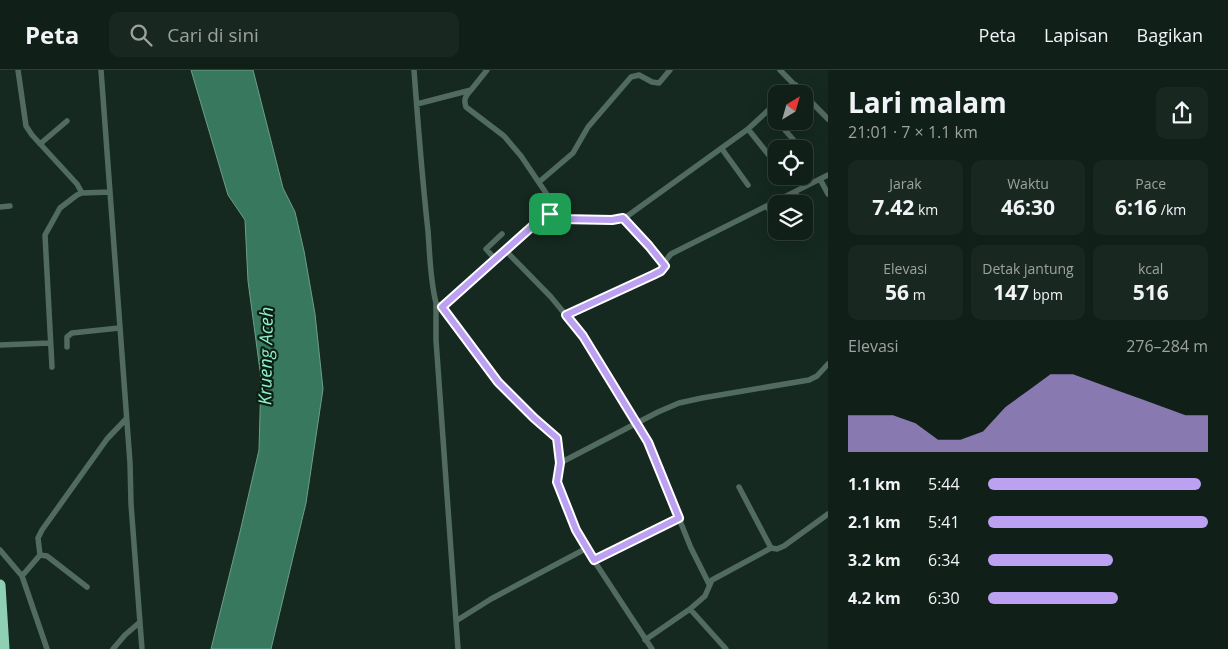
<!DOCTYPE html>
<html lang="id">
<head>
<meta charset="utf-8">
<style>
	body { margin:0; font-family:"Open Sans",sans-serif; background:#192721; color:#f1f3f6; height:100vh; display:flex; flex-direction:column; font-size:19px; white-space:nowrap }
	* { box-sizing:border-box; margin:0 }
	p { font-size:16px; color:#9ca2a2 }
	.icon { flex:none; width:28px; height:28px; fill:none; stroke:currentColor; stroke-width:2; stroke-linecap:round; stroke-linejoin:round }
	.map { position:relative; flex:1; overflow:hidden }
	.drawer { display:flex; flex-direction:column; background:#101f18; width:400px }
	.drawer>* { flex:none }
	.needle { width:32px; rotate:37deg }
	.buttons { position:absolute; left:768px; top:15px; display:grid; gap:10px }
	.buttons a { display:grid; place-items:center; width:45px; height:45px; border-radius:10px; background:#101f18; box-shadow:0 5px 20px #0002,0 0 0 1px #303d37; font-size:25px }
	.pin { position:absolute; display:grid; place-items:center; width:42px; height:42px; color:#fff; margin:-21px; border-radius:10px; box-shadow:0 2px 8px #0006 }
	.round { display:grid; place-items:center; flex:none; width:52px; height:52px; border-radius:10px; background:#192721 }
	.head { display:flex; align-items:center; justify-content:space-between; height:85px; padding:0 20px }
	h1 { font-size:28px; font-weight:700; line-height:38px }
	.stats { display:grid; grid-template-columns:repeat(3,1fr); gap:8px; height:85px; padding:5px 20px }
	.stats div { display:grid; align-content:center; border-radius:10px; background:#192721; text-align:center }
	.stats b { font-size:21px; font-weight:700 }
	.stats small { font-size:14px; font-weight:400 }
	.stats p { font-size:14px }
	.chart { height:140px; padding:10px 20px }
	.chart p { display:flex; justify-content:space-between }
	.chart svg { width:100%; height:90px; margin-top:5px; fill:#bca0f2; opacity:.7 }
	ul { padding:0 20px; list-style:none; font-size:16px }
	li { display:grid; grid-template-columns:80px 60px 1fr; align-items:center; height:38px }
	li i { height:12px; border-radius:6px; background:#bca0f2 }
	header { display:flex; align-items:center; gap:30px; box-sizing:border-box; height:70px; padding:0 25px; background:#101f18; border-bottom:1px solid #303d37 }
	header strong { font-size:24px }
	nav { display:flex; gap:28px; margin-inline-start:auto; font-size:18px }
	.search { width:350px; height:45px; background:#192721; display:flex; align-items:center; gap:12px; box-sizing:border-box; padding:0 18px; border-radius:10px; color:#9ca2a2; font-size:19px }
	main { display:flex; flex:1; min-height:0 }
	.map>svg:first-child { display:block }
	.water { fill:#38785f; stroke:#6d9e8a }
	.lines { fill:none; stroke-linecap:round; stroke-linejoin:round }
	.street { stroke:#526b60; stroke-width:5.5 }
	.highway { stroke:#8fd0b4; stroke-width:11 }
	.route-casing { stroke:#fff; stroke-width:10 }
	.route { stroke:#bca0f2; stroke-width:6 }
	.labels { text-anchor:middle; dominant-baseline:central; stroke-width:4.5; stroke-linejoin:round; paint-order:stroke }
	.water-label { font-size:18px; font-style:italic; fill:#92f1ca; stroke:#0b1f17 }
</style>
</head>
<body>
<header>
<strong>Peta</strong>
<div class="search"><svg class="icon" aria-label="search" viewBox="0 0 24 24"><circle cx="10" cy="10" r="6"/><path d="M15 15l6 6"/></svg>Cari di sini</div>
<nav><a>Peta</a><a>Lapisan</a><a>Bagikan</a></nav>
</header>
<main>
<div class="map">
<svg width="828" height="579" viewBox="0 0 828 579">
	<rect width="100%" height="100%" fill="#152920"/>
	<!-- water -->
	<path class="water" d="M191,0H253L283,118L295,142L304,181L315,244L323,319L306,433L271,579H211L240,462L259,380L261,308L248,211L245,150L228,125Z"/>
	<g class="lines">
		<!-- street -->
		<path class="street" d="M18,0L26,56L32,65L77,114L82,123L110,122
			M101,0L130,393L131,434L142,579
			M414,0C418,54 422,107 428,161C430,186 430,209 436,233L442,237L498,312L534,348L557,368L560,393L557,412L576,460L591,486L652,579
			M780,0L828,49
			M471,20C466,26 463,29 466,37L504,66L521,86L548,126L551,133L550,144
			M786,24L796,15
			M417,34L471,20L487,0
			M777,51L798,75
			M748,59L776,94
			M40,74L67,51
			M722,79L748,115
			M820,109L828,124
			M539,112L573,83L588,57L631,7L639,5L652,12L659,13L670,0
			M795,122L801,134
			M767,136L776,153
			M0,137L10,136
			M804,140L809,150
			M623,148L649,175L665,196
			M780,161L784,168
			M506,181L551,227L583,266L637,353L648,372L691,478L709,514
			M496,190L486,179L502,164
			M436,233V270L458,579
			M442,237L546,144H550L561,149L612,150L626,147L748,59L776,33
			M566,245L653,205C665,199 663,192 671,184L828,105
			M0,275L50,273
			M67,277V267L72,263L119,258
			M52,297L45,165L60,138L77,125L82,123
			M560,393L658,342L679,333L702,328L809,310L817,306L828,294
			M739,417L771,478
			M0,480L22,506L47,579
			M40,485L47,486L87,517
			M593,490L679,448
			M22,506L40,485L38,468L42,460L107,369L126,349
			M690,539L726,579
			M456,551L491,529L587,478
			M645,570L690,539L705,526L712,510L771,478L777,479L784,476L828,444
			M113,579L125,565L140,552"/>
		<!-- highway -->
		<path class="highway" d="M0,515L4,579"/>
	</g>
	<g class="lines">
		<defs>
			<path id="route" d="M546,144H550L561,149L612,150L623,148L649,176L665,196L661,201L653,205L566,245L583,266L648,372L679,448L594,490L576,460L557,412L560,393L557,368L534,348L498,312L442,237Z"/>
		</defs>
		<!-- route casing -->
		<use href="#route" class="route-casing"/>
		<!-- route -->
		<use href="#route" class="route"/>
	</g>
	<g class="labels">
		<!-- water labels -->
		<g class="water-label">
			<text transform="translate(265 286) rotate(-89)">Krueng Aceh</text>
		</g>
	</g>
</svg>
<div class="buttons">
<a><svg class="needle" viewBox="-14 -14 28 28"><path d="M0-13l5 13h-10z" fill="#e53935"/><path d="M0 13l5-13h-10z" fill="#9ca2a2"/></svg></a>
<a><svg class="icon" aria-label="locate" viewBox="0 0 24 24"><circle cx="12" cy="12" r="6"/><path d="M12 2v4M12 18v4M2 12h4M18 12h4"/></svg></a>
<a><svg class="icon" aria-label="layers" viewBox="0 0 24 24"><path d="M12 4l9 5-9 5-9-5zM3 14l9 5 9-5"/></svg></a>
</div>
<div class="pin" style="left:550px;top:144px;background:#1e9e55"><svg class="icon" aria-label="arrive" viewBox="0 0 24 24"><path d="M6 21V4h12l-3 4 3 4H6"/></svg></div>
</div>
<section class="drawer">
<div class="head"><div><h1>Lari malam</h1><p>21:01 · 7 × 1.1 km</p></div><a class="round"><svg class="icon" aria-label="share" viewBox="0 0 24 24"><path d="M12 15V3M7 8l5-5 5 5M5 13v7h14v-7"/></svg></a></div>
<div class="stats">
<div><p>Jarak</p><b>7.42<small> km</small></b></div>
<div><p>Waktu</p><b>46:30</b></div>
<div><p>Pace</p><b>6:16<small> /km</small></b></div>
</div>
<div class="stats">
<div><p>Elevasi</p><b>56<small> m</small></b></div>
<div><p>Detak jantung</p><b>147<small> bpm</small></b></div>
<div><p>kcal</p><b>516</b></div>
</div>
<div class="chart"><p><span>Elevasi</span>276–284 m</p>
<svg viewBox="0 0 160 44" preserveAspectRatio="none"><path d="M0 44V26L10 26L20 26L30 30L40 38L50 38L60 34L70 22L80 14L90 6L100 6L110 10L120 14L130 18L140 22L150 26L160 26V44z"/></svg>
</div>
<ul>
<li><b>1.1 km</b>5:44<i style="width:97%"></i></li>
<li><b>2.1 km</b>5:41<i style="width:100%"></i></li>
<li><b>3.2 km</b>6:34<i style="width:57%"></i></li>
<li><b>4.2 km</b>6:30<i style="width:59%"></i></li>
</ul>
</section>
</main>
</body>
</html>
